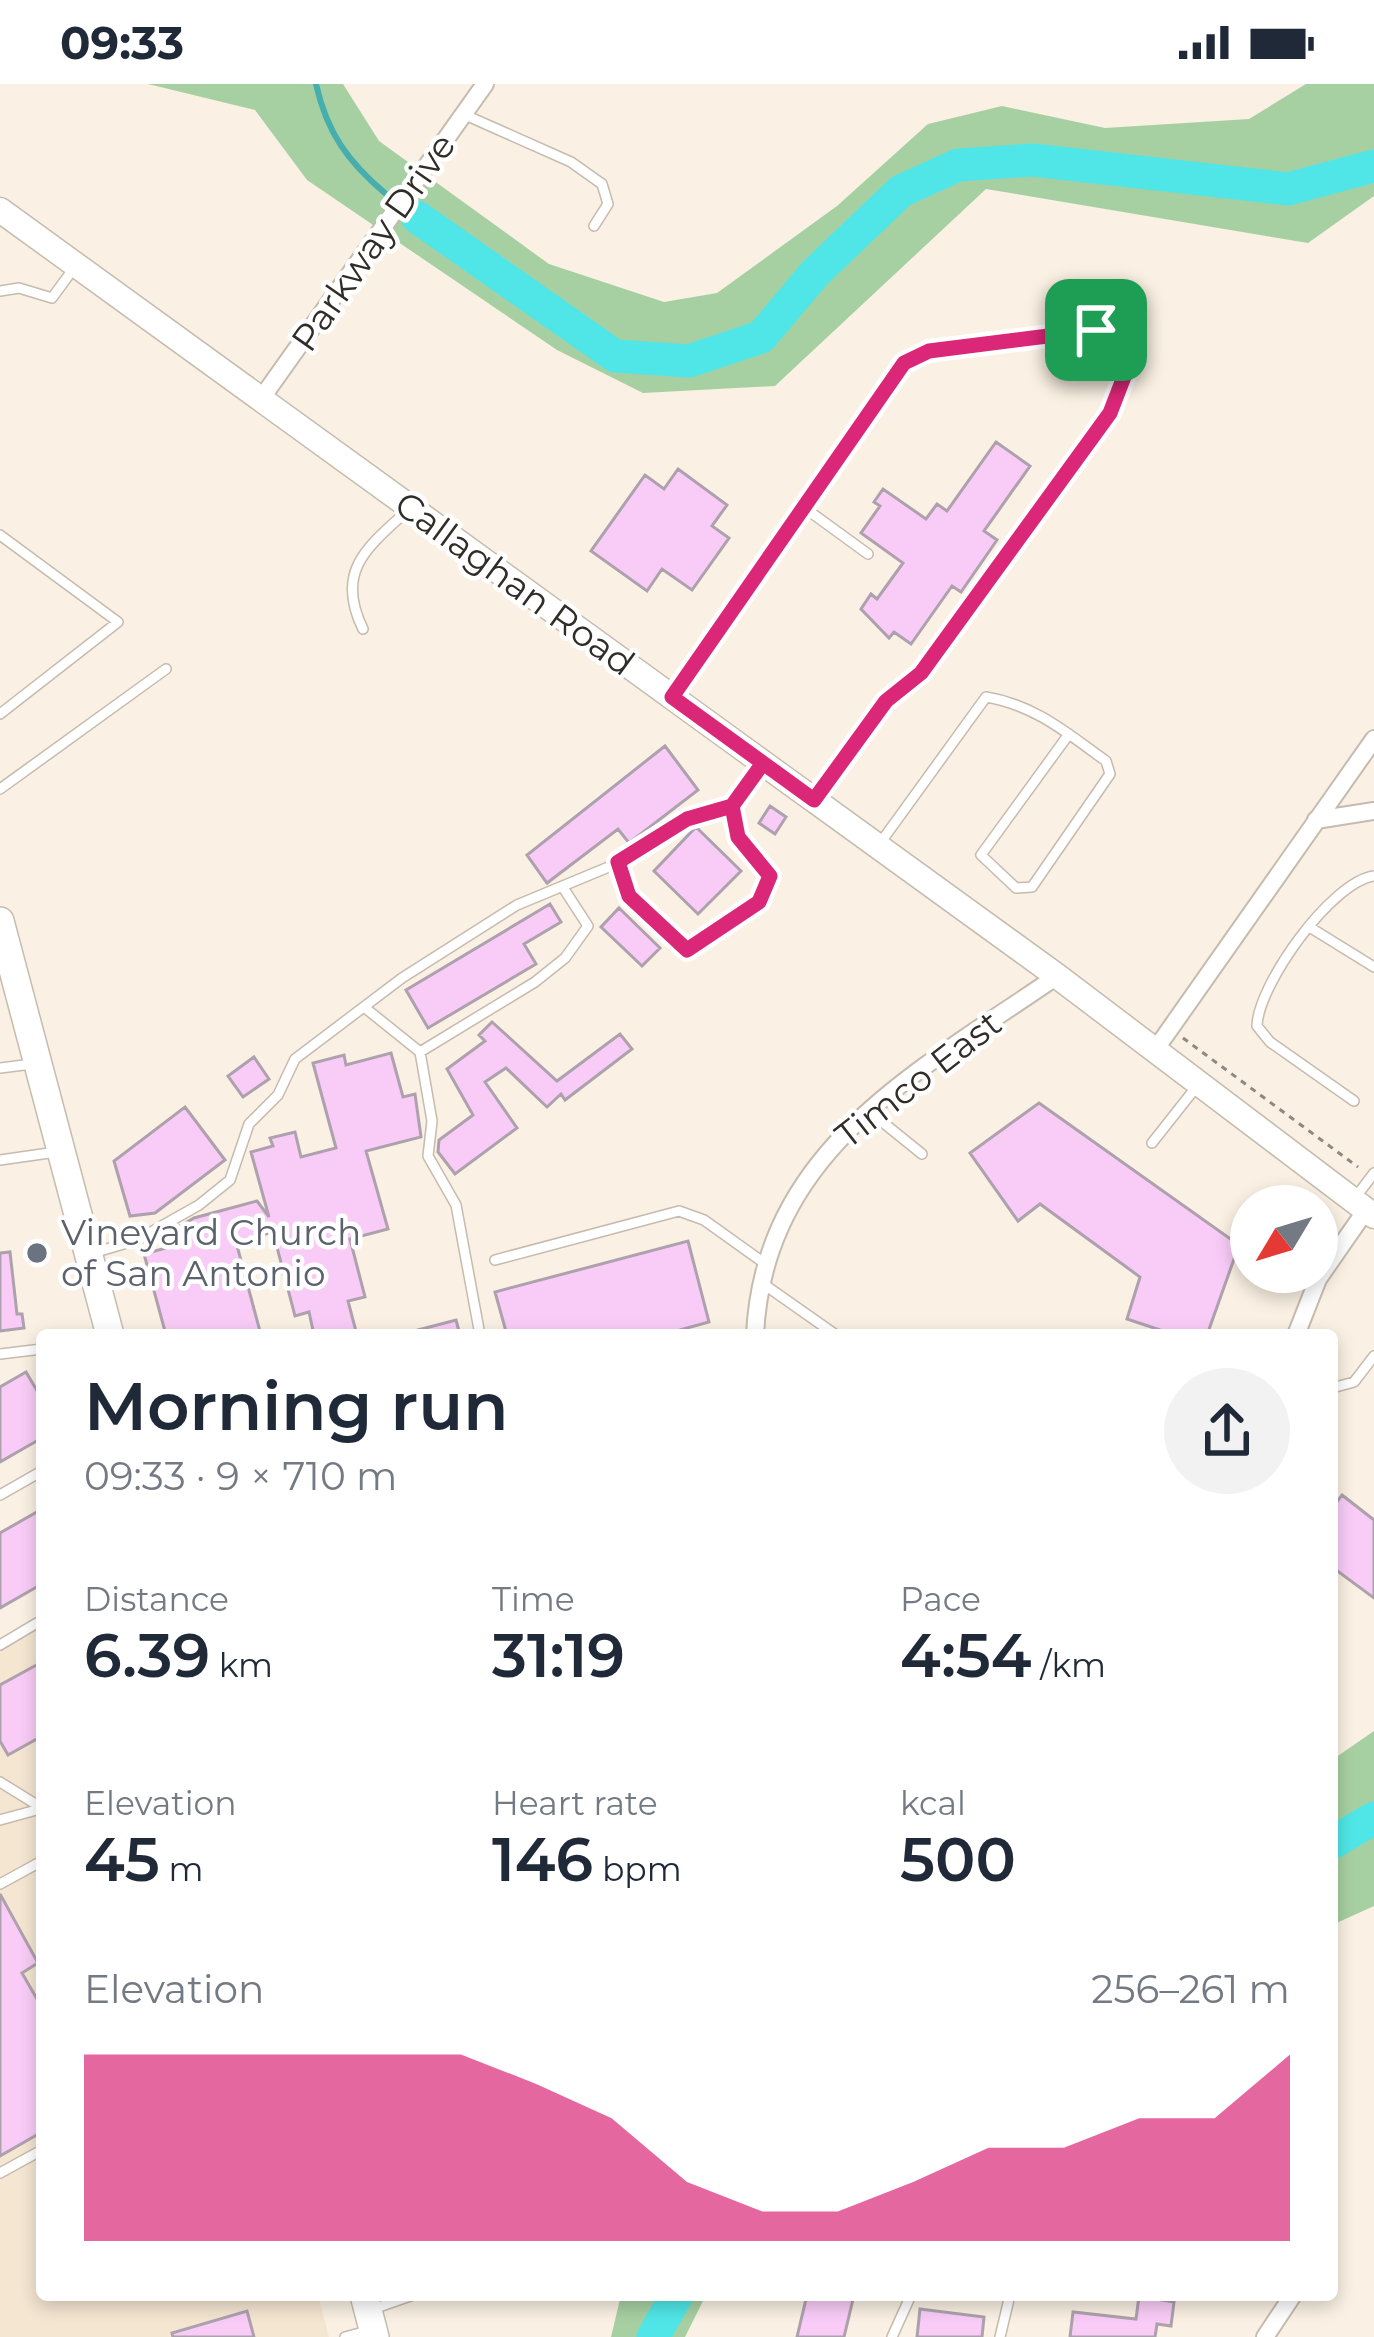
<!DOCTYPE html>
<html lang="en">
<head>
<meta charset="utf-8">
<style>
	body { margin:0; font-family:Montserrat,sans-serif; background:#f2f2f3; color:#1f2937; height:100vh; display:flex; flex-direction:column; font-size:45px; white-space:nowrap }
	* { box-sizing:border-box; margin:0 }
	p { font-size:39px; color:#747a83 }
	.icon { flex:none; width:66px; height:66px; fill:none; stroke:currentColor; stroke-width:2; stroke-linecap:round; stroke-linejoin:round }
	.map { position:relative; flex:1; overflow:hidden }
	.drawer { position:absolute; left:36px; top:1245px; width:1302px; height:972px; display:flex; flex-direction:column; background:#fff; border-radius:12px; box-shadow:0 6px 18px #0003 }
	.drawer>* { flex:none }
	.needle { width:78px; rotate:232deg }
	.fabs { position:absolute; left:1230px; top:1101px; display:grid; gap:24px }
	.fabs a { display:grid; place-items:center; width:108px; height:108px; border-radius:50%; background:#fff; box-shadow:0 6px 18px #0003; font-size:60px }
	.pin { position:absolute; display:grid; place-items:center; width:102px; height:102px; color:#fff; margin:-51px; border-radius:24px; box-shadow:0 6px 18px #0006 }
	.round { display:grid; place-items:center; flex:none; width:126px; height:126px; border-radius:63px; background:#f2f2f3 }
	.overview { display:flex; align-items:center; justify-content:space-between; height:204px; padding:0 48px }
	h1 { font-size:66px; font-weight:600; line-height:90px }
	.stats { display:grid; grid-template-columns:repeat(3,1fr); gap:18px; height:204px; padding:12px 48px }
	.stats div { display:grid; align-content:center }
	.stats b { font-size:60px; font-weight:600 }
	.stats small { font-size:33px; font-weight:400 }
	.stats p { font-size:33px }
	.chart { height:336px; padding:24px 48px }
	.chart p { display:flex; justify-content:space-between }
	.chart svg { width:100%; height:216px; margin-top:12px; fill:#db2777; opacity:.7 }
	.status { display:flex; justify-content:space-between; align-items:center; height:84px; padding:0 60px; background:#fff; direction:ltr }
	.status svg { height:33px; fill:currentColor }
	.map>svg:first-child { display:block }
	.built { fill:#f5e6d2 }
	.green { fill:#a7d0a2 }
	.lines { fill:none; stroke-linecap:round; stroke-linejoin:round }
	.stream { stroke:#46aead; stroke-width:6 }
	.river { stroke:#50e6e7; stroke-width:33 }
	.building { fill:#f9ccf7; stroke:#ada1ad; stroke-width:3 }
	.lane-casing { stroke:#c5bbae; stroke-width:12 }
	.street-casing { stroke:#c5bbae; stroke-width:20 }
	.secondary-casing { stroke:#c5bbae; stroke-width:27 }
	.primary-casing { stroke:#c5bbae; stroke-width:30 }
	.path { stroke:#8f887f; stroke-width:3; stroke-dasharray:6 6; stroke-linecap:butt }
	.lane { stroke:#fff; stroke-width:9 }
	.street { stroke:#fff; stroke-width:16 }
	.secondary { stroke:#fff; stroke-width:24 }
	.primary { stroke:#fff; stroke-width:27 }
	.route-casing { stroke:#fff; stroke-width:24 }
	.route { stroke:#db2777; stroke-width:15 }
	.worship-dot { fill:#6b7280; stroke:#fff; stroke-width:4.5 }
	.labels { text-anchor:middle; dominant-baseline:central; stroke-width:9; stroke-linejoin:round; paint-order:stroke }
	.street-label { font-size:36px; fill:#302c27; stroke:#fff }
	.worship-label { font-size:36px; fill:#5b616d; stroke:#fff; text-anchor:start }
</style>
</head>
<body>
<div class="status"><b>09:33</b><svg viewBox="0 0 49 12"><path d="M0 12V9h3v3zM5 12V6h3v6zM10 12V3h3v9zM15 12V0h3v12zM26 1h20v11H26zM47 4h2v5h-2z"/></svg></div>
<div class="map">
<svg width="1374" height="2253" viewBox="0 0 1374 2253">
	<rect width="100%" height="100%" fill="#faf0e3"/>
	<!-- built -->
	<path class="built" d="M42,1542V2211H318L329,2253H0V1567Z"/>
	<!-- green -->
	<path class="green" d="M148,0H343L379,57L549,180L664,218L717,209L837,122L928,40L1002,22L1105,44L1249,35L1306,0H1374V112L1308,159L986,105L775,302L643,309L557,266L307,96L255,26Z
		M1374,1647V1822L1332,1841V1676Z
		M621,2211H706L685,2253H611Z"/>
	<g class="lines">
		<!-- stream -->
		<path class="stream" d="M316,0C327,49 348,78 386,110"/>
		<!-- river -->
		<path class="river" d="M417,133L615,272L689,277L761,253L815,189L901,107L958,81L1033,76L1288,105L1374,82
			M1332,1759L1374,1734
			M653,2253L677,2211"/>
	</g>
	<!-- building -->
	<path class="building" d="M996,358L1030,382L984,447L997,456L961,508L952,502L911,560L894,548L889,554L861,525L871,510L877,515L903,479L861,449L880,422L874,418L883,405L926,435L937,420L947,427Z
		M678,385L727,421L712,442L729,454L692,506L662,485L647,507L591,467L645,391L664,405Z
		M665,662L698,706L629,759L618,745L547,799L527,771Z
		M770,722L786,733L775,750L759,739Z
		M696,743L741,787L698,830L654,787Z
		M550,820L561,838L524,860L536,880L428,944L406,906Z
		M619,824L660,864L642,882L601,843Z
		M492,938L557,997L620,950L632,965L565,1016L561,1010L547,1023L506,984L485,998L517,1044L455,1090L438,1068L439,1056L473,1031L447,985L485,957L479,951Z
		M391,969L403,1013L415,1010L421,1053L366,1067L388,1145L350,1155L365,1213L348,1217L357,1251H314L309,1228L295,1232L273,1148L236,1158L261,1251H166L144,1170L184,1159L180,1142L194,1134L257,1117L269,1133L251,1068L273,1062L270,1054L295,1048L301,1073L336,1064L313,979L344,971L346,981Z
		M254,973L269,995L243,1013L228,992Z
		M1039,1019L1239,1161L1207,1251H1175L1127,1235L1140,1193L1040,1120L1018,1137L970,1069Z
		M185,1023L225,1076L155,1129L130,1132L114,1077Z
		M688,1157L709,1238L662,1251H507L495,1208Z
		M10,1168L17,1230H22L24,1244L0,1247V1169Z
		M456,1236L460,1251H418V1246Z
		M26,1288L42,1315V1354L0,1378V1303Z
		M1342,1411L1374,1436V1514L1332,1483V1424Z
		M42,1425V1500L0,1524V1449Z
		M42,1578V1652L8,1671L0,1657V1601Z
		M0,1810L38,1879L22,1889L37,1915H42V2048L0,2072Z
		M807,2211H854L844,2253H797Z
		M1139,2212L1174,2218L1171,2242L1157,2240L1155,2253H1070L1073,2228L1136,2235Z
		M920,2225L984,2233L982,2253H917Z
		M247,2227L254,2253H173L172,2249Z"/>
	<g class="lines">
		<defs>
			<path id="lane" d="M463,30L571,78L602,100L608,120L594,142
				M0,207L19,204L52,214L74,184
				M802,422L868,470
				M0,451L118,538L0,630
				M363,545C335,488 366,464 407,427
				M674,611L904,279L930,267L1083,244L1102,250L1127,285L1110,329L921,589L886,617L815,716
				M0,705L166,585
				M878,762L986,613C1035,621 1067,649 1106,677L1110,690L1032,803L1016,804L981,771L1069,650
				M618,778L629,812L687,866L759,818L770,792L738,753L732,722
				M1311,844L1374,883
				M364,923L420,968L535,898L565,874L588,842L564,805
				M420,968L432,1037L428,1072L456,1121L480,1251
				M0,984L32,980
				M1354,1017L1270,958L1257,942C1258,901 1331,798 1374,792
				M870,1028L922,1070
				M1152,1059L1197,1002
				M0,1076L56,1068
				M1355,1114L1374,1089
				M93,1169L137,1156L199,1121L230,1096L249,1040L278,1011L295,975L402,894L517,821L611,782L687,735L732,722L760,683
				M495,1176L679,1127L704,1136L767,1181
				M762,1199L836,1251
				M0,1270L42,1265
				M1332,1304L1354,1298L1374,1272
				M0,1411L42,1387
				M0,1561L42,1536
				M0,1698L42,1724
				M0,1736L40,1725
				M0,1800L42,1777
				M0,2089L42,2066
				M373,2225L413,2211
				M345,2253L367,2247
				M892,2253L911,2211
				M1000,2253L1010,2211"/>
			<path id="street" d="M261,315L485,0
				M1316,736L1374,727
				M1153,969L1374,655
				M755,1251C764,1064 920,987 1057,892
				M1296,1251L1318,1195L1366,1126
				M1265,2253L1293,2211"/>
			<path id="secondary" d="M0,126L1057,892L1374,1132"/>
			<path id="primary" d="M0,837L110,1251
				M364,2211L375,2253"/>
		</defs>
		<!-- lane casing -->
		<use href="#lane" class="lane-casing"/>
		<!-- street casing -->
		<use href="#street" class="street-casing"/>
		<!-- secondary casing -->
		<use href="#secondary" class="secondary-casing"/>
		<!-- primary casing -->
		<use href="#primary" class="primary-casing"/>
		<!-- path -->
		<path class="path" d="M1183,954L1358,1083"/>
		<!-- lane -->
		<use href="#lane" class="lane"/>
		<!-- street -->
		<use href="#street" class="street"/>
		<!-- secondary -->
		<use href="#secondary" class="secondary"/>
		<!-- primary -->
		<use href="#primary" class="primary"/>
	</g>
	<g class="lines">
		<defs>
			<path id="route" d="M1096,246L929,267L904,279L672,613L763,679L732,722L687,735L618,778L629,812L687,866L759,818L770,792L738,753L732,722L763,679L814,716L886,617L921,589L1110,329L1127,285L1120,268L1096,246"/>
		</defs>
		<!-- route casing -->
		<use href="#route" class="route-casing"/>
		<!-- route -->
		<use href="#route" class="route"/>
	</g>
	<!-- markers -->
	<circle class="worship-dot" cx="37" cy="1169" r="12"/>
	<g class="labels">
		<!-- street labels -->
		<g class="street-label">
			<text transform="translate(373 158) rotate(-55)">Parkway Drive</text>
			<text transform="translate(515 499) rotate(36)">Callaghan Road</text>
			<text transform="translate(918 995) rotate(-38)">Timco East</text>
		</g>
		<!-- worship labels -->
		<g class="worship-label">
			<text x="61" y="1148">Vineyard Church<tspan x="61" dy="41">of San Antonio</tspan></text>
		</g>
	</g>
</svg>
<div class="fabs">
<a><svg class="needle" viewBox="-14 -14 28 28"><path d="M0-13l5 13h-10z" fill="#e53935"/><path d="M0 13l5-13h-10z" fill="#747a83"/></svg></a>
</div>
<div class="pin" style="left:1096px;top:246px;background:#1e9e55"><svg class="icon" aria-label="arrive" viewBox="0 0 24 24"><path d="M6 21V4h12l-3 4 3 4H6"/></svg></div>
<section class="drawer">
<div class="overview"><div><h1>Morning run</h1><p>09:33 · 9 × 710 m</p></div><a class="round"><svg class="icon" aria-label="share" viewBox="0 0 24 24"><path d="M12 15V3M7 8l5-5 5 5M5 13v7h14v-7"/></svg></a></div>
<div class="stats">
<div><p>Distance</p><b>6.39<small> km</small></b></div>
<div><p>Time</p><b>31:19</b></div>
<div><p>Pace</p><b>4:54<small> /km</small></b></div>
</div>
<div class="stats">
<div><p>Elevation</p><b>45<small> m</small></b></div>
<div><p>Heart rate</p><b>146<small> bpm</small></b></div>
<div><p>kcal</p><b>500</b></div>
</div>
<div class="chart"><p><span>Elevation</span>256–261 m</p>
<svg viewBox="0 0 160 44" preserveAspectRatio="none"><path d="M0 44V6L10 6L20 6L30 6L40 6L50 6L60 12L70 19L80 32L90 38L100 38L110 32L120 25L130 25L140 19L150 19L160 6V44z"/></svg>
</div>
</section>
</div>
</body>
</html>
